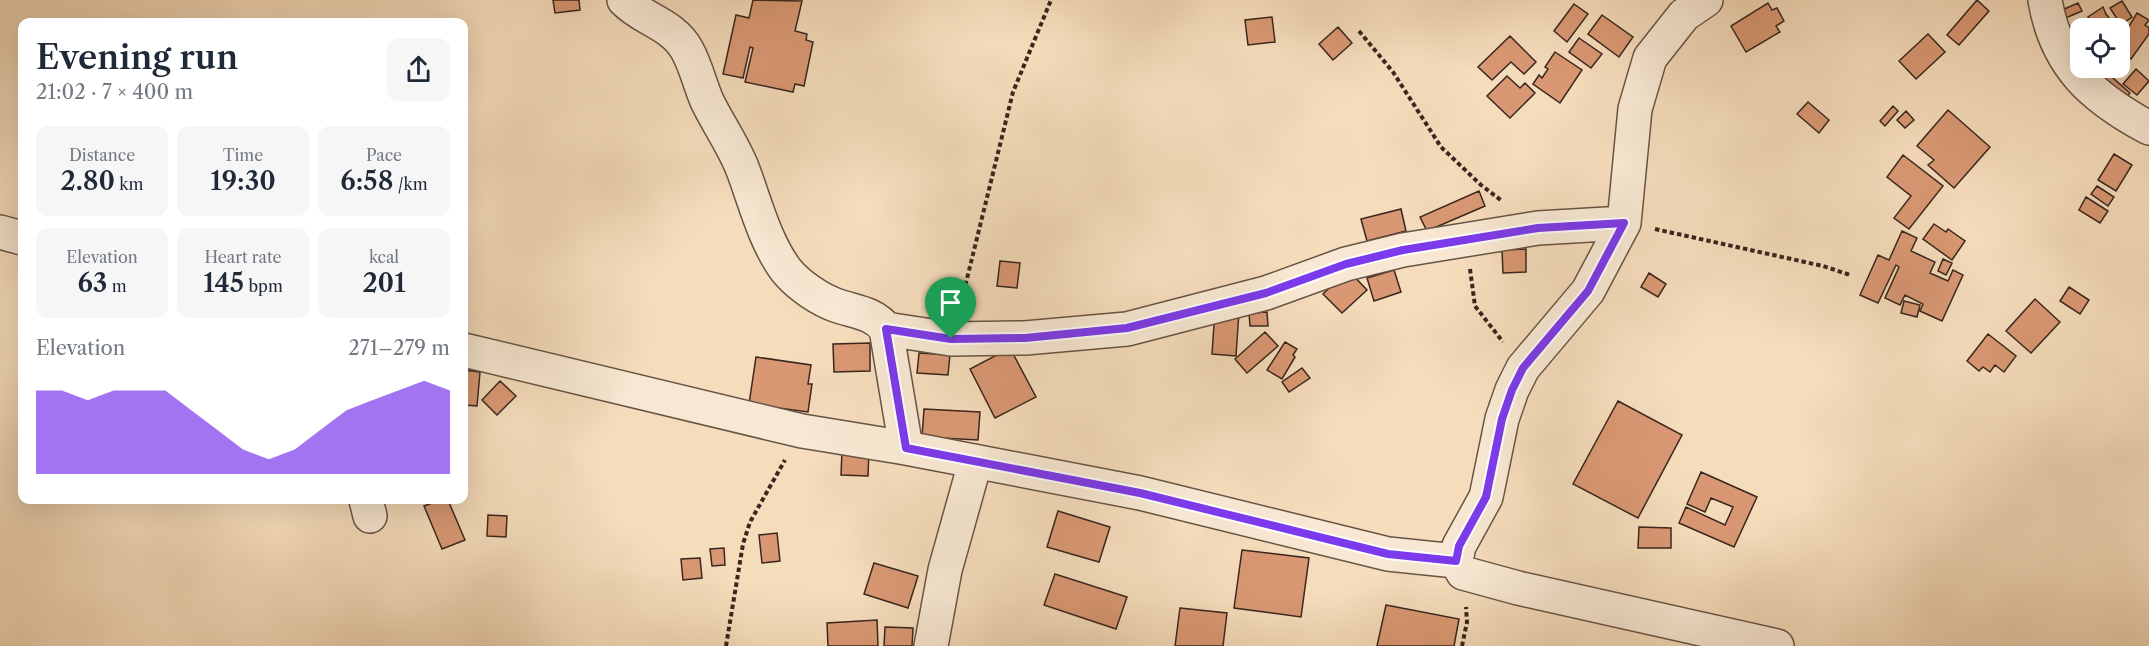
<!DOCTYPE html>
<html lang="en">
<head>
<meta charset="utf-8">
<style>
	body { margin:0; font-family:"Libre Caslon Text",serif; background:#f6f6f7; color:#1f2937; height:100vh; display:flex; flex-direction:column; font-size:22px; white-space:nowrap }
	* { box-sizing:border-box; margin:0 }
	p { font-size:20px; color:#747a83 }
	.icon { flex:none; width:33px; height:33px; fill:none; stroke:currentColor; stroke-width:2; stroke-linecap:round; stroke-linejoin:round }
	.map { position:relative; flex:1; overflow:hidden }
	.details { position:absolute; left:18px; top:18px; width:450px; height:486px; display:flex; flex-direction:column; background:#fff; border-radius:12px; box-shadow:0 6px 24px #0002 }
	.details>* { flex:none }
	.buttons { position:absolute; left:2070px; top:18px; display:grid; gap:12px }
	.buttons a { display:grid; place-items:center; width:60px; height:60px; border-radius:12px; background:#fff; box-shadow:0 6px 24px #0002; font-size:30px }
	.pin { position:absolute; display:grid; place-items:center; width:51px; height:51px; color:#fff; margin:-62px -26px; border-radius:50% 50% 50% 0; rotate:-45deg; box-shadow:0 0 6px #0007 }
	.pin .icon { rotate:45deg }
	.round { display:grid; place-items:center; flex:none; width:63px; height:63px; border-radius:12px; background:#f6f6f7 }
	.headline { display:flex; align-items:center; justify-content:space-between; height:102px; padding:0 18px }
	h1 { font-size:33px; font-weight:600; line-height:45px }
	.metrics { display:grid; grid-template-columns:repeat(3,1fr); gap:9px; height:102px; padding:6px 18px }
	.metrics div { display:grid; align-content:center; border-radius:12px; background:#f6f6f7; text-align:center }
	.metrics b { font-size:26px; font-weight:600 }
	.metrics small { font-size:16px; font-weight:400 }
	.metrics p { font-size:16px }
	.chart { height:168px; padding:12px 18px }
	.chart p { display:flex; justify-content:space-between }
	.chart svg { width:100%; height:108px; margin-top:6px; fill:#7c3aed; opacity:.7 }
	.map>svg:first-child { display:block }
	.building { fill:#d99873; stroke:#39261e; stroke-width:1.5 }
	.lines { fill:none; stroke-linecap:round; stroke-linejoin:round }
	.street-casing { stroke:#685445; stroke-width:36 }
	.path { stroke:#39261e; stroke-width:4; stroke-dasharray:4.5 3; stroke-linecap:butt }
	.street { stroke:#f8e8d3; stroke-width:33 }
	.route-casing { stroke:#fff; stroke-width:12 }
	.route { stroke:#7c3aed; stroke-width:8 }
</style>
</head>
<body>
<div class="map">
<svg width="2149" height="646" viewBox="0 0 2149 646">
	<rect width="100%" height="100%" fill="#f5dcbb"/>
	<filter id="stains"><feTurbulence type="fractalNoise" baseFrequency=".00333" numOctaves="4"/><feColorMatrix values="0 0 0 0 .2 0 0 0 0 .09 0 0 0 0 .02 0 0 0 .5 -.17"/></filter>
	<radialGradient id="worn" r=".72"><stop offset=".6" stop-color="#630" stop-opacity="0"/><stop offset="1" stop-color="#630" stop-opacity=".3"/></radialGradient>
	<!-- building -->
	<path class="building" d="M553,0H579L580,10L555,13Z
		M753,0L802,1L795,31L807,34L806,40L813,42L804,86L795,84L793,92L745,82L753,48L750,47L743,78L723,74L736,15L749,18Z
		M1977,0L1989,11L1959,45L1947,35Z
		M2122,1L2132,17L2121,25L2110,8Z
		M1768,3L1772,10L1777,8L1784,21L1776,26L1780,32L1746,52L1731,26Z
		M2078,3L2082,11L2056,22L2053,14Z
		M1574,4L1588,14L1567,42L1554,31Z
		M2103,7L2106,14L2117,28H2096L2088,17Z
		M2137,13L2149,20L2145,25L2149,28V34L2131,59L2120,52V41Z
		M1602,15L1633,37L1619,57L1588,34Z
		M1272,17L1275,42L1248,45L1245,20Z
		M1338,27L1352,43L1333,60L1319,44Z
		M1928,34L1945,52L1916,79L1899,61Z
		M1510,36L1536,62L1524,74L1511,62L1492,80L1478,67Z
		M1579,38L1602,54L1591,68L1569,52Z
		M1555,52L1582,70L1560,103L1533,84L1539,75L1542,78L1548,69L1545,67Z
		M2099,68H2118L2121,70L2113,78L2130,93L2119,105L2089,79Z
		M2136,69L2149,81L2137,95L2123,84Z
		M1507,76L1520,88L1525,83L1535,93L1510,118L1487,96Z
		M1808,102L1829,120L1819,133L1797,114Z
		M1893,106L1898,111L1885,126L1880,121Z
		M1948,110L1990,147L1954,188L1928,165L1934,160L1917,146Z
		M1906,111L1914,120L1905,128L1897,120Z
		M2114,154L2132,165L2116,191L2098,180Z
		M1903,155L1943,186L1909,229L1894,218L1911,196L1887,177Z
		M2097,186L2114,197L2108,206L2091,194Z
		M1479,191L1485,206L1427,231L1420,217Z
		M2086,197L2108,211L2100,223L2079,210Z
		M1401,209L1406,231L1367,241L1361,219Z
		M1934,224L1946,232L1948,229L1965,241L1952,260L1923,239Z
		M1902,231L1917,238L1911,251L1935,262L1930,273L1948,281L1953,270L1963,275L1942,321L1920,311L1923,304L1905,295L1900,305L1885,298L1899,267L1896,265L1878,303L1860,295L1878,255L1889,260Z
		M1526,249V272L1503,273L1502,250Z
		M1943,259L1952,263L1946,275L1938,271Z
		M1000,261L1020,263L1017,288L997,286Z
		M1348,270L1367,290L1342,313L1323,294Z
		M1394,270L1401,292L1374,301L1367,278Z
		M1649,273L1666,284L1658,297L1641,287Z
		M2069,287L2089,300L2080,314L2060,301Z
		M2035,299L2060,322L2031,353L2006,331Z
		M1904,301L1920,305L1917,317L1901,313Z
		M1215,310L1239,312L1236,356L1212,354Z
		M1267,312L1268,326H1250L1249,313Z
		M1265,332L1278,346L1247,373L1235,359Z
		M1988,334L2016,356L2004,372L1995,365L1990,372L1983,367L1979,371L1967,361Z
		M1285,342L1297,349L1293,355L1295,357L1282,379L1267,370Z
		M870,343V371L834,372L833,344Z
		M1010,348L1036,397L995,418L970,369Z
		M919,353L950,355L948,375L917,373Z
		M756,357L811,365L808,384H812L808,412L749,404Z
		M1302,368L1310,378L1289,392L1282,382Z
		M464,370L480,372L477,406L464,405Z
		M500,381L516,396L497,415L482,400Z
		M1618,401L1682,435L1638,518L1573,484Z
		M924,409L980,412L978,440L922,437Z
		M842,451H869L868,476L841,475Z
		M1701,472L1757,497L1734,547L1679,523L1686,507L1725,525L1733,507L1711,498L1705,512L1687,504Z
		M440,500H448L465,540L442,549L424,506Z
		M1058,511L1110,527L1099,562L1047,547Z
		M488,515L507,516L506,537L487,536Z
		M1639,527L1671,528V548H1638Z
		M777,533L780,561L762,563L759,535Z
		M724,548L725,565L712,566L710,549Z
		M1242,550L1309,558L1301,617L1234,608Z
		M700,558L702,578L683,580L681,559Z
		M874,563L918,576L908,608L864,594Z
		M1055,574L1127,597L1116,629L1044,605Z
		M1386,605L1459,619L1454,646H1377Z
		M1180,608L1227,613L1223,646H1175Z
		M877,620L878,646H828L827,623Z
		M885,627L913,628L912,646H884Z"/>
	<g class="lines">
		<defs>
			<path id="street" d="M624,0C643,20 673,24 687,50C696,66 700,85 707,101C718,124 734,146 743,170C755,202 765,242 786,270C798,285 820,300 838,306C856,312 874,313 886,329L906,448
				M1706,0L1684,15L1650,58L1635,109L1624,223L1588,291L1523,368L1512,390L1502,419L1486,497L1459,546L1456,561L1463,573L1518,588L1777,646
				M2045,0C2056,66 2093,98 2149,128
				M0,232L22,238
				M886,329L951,339L1025,338L1127,329L1266,293L1346,264L1403,250L1538,228L1624,223
				M464,350L802,431L906,448L1140,493L1388,554L1456,561
				M366,500L370,516
				M931,646L945,570L975,463"/>
		</defs>
		<!-- street casing -->
		<use href="#street" class="street-casing"/>
		<!-- path -->
		<path class="path" d="M1359,31L1393,72L1441,147L1481,185L1502,201
			M1655,229L1823,266L1850,275
			M1470,269L1475,306L1503,342
			M960,307L1013,92L1051,0
			M726,646L743,544L750,522L785,460
			M1462,646L1467,622L1466,607"/>
		<!-- street -->
		<use href="#street" class="street"/>
	</g>
	<g class="lines">
		<defs>
			<path id="route" d="M1624,223L1588,291L1523,368L1512,390L1502,419L1486,497L1459,546L1456,561L1388,554L1140,493L906,448L886,329L951,339L1025,338L1127,328L1266,293L1346,264L1403,250L1538,228Z"/>
		</defs>
		<!-- route casing -->
		<use href="#route" class="route-casing"/>
		<!-- route -->
		<use href="#route" class="route"/>
	</g>
	<rect width="100%" height="100%" filter="url(#stains)"/>
	<rect width="100%" height="100%" fill="url(#worn)"/>
</svg>
<div class="buttons">
<a><svg class="icon" aria-label="locate" viewBox="0 0 24 24"><circle cx="12" cy="12" r="6"/><path d="M12 2v4M12 18v4M2 12h4M18 12h4"/></svg></a>
</div>
<div class="pin" style="left:951px;top:339px;background:#1e9e55"><svg class="icon" aria-label="arrive" viewBox="0 0 24 24"><path d="M6 21V4h12l-3 4 3 4H6"/></svg></div>
<section class="details">
<div class="headline"><div><h1>Evening run</h1><p>21:02 · 7 × 400 m</p></div><a class="round"><svg class="icon" aria-label="share" viewBox="0 0 24 24"><path d="M12 15V3M7 8l5-5 5 5M5 13v7h14v-7"/></svg></a></div>
<div class="metrics">
<div><p>Distance</p><b>2.80<small> km</small></b></div>
<div><p>Time</p><b>19:30</b></div>
<div><p>Pace</p><b>6:58<small> /km</small></b></div>
</div>
<div class="metrics">
<div><p>Elevation</p><b>63<small> m</small></b></div>
<div><p>Heart rate</p><b>145<small> bpm</small></b></div>
<div><p>kcal</p><b>201</b></div>
</div>
<div class="chart"><p><span>Elevation</span>271–279 m</p>
<svg viewBox="0 0 160 44" preserveAspectRatio="none"><path d="M0 44V10L10 10L20 14L30 10L40 10L50 10L60 18L70 26L80 34L90 38L100 34L110 26L120 18L130 14L140 10L150 6L160 10V44z"/></svg>
</div>
</section>
</div>
</body>
</html>
